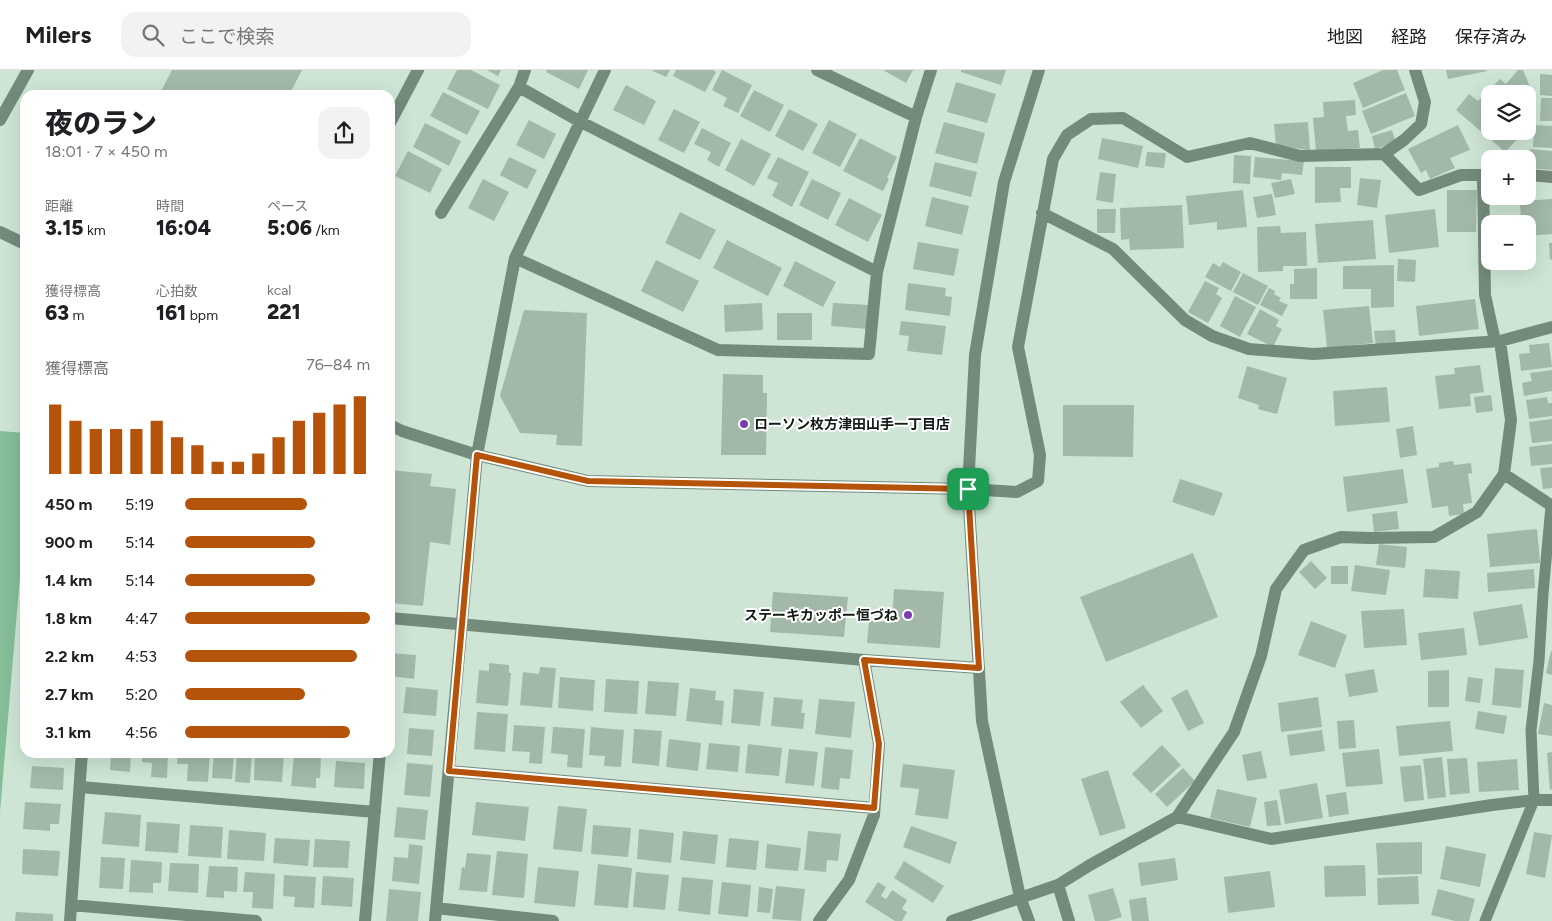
<!DOCTYPE html>
<html lang="ja">
<head>
<meta charset="utf-8">
<style>
	body { margin:0; font-family:Figtree,"Noto Sans JP",sans-serif; background:#f2f2f2; color:#202124; height:100vh; display:flex; flex-direction:column; font-size:19px; white-space:nowrap }
	* { box-sizing:border-box; margin:0 }
	p { font-size:16px; color:#757577 }
	.icon { flex:none; width:28px; height:28px; fill:none; stroke:currentColor; stroke-width:2; stroke-linecap:round; stroke-linejoin:round }
	.map { position:relative; flex:1; overflow:hidden }
	.details { position:absolute; left:20px; top:20px; width:375px; height:668px; display:flex; flex-direction:column; background:#fff; border-radius:15px; box-shadow:0 5px 20px #0002 }
	.details>* { flex:none }
	.fabs { position:absolute; left:1481px; top:15px; display:grid; gap:10px }
	.fabs a { display:grid; place-items:center; width:55px; height:55px; border-radius:10px; background:#fff; box-shadow:0 5px 20px #0002; font-size:25px }
	.pin { position:absolute; display:grid; place-items:center; width:42px; height:42px; color:#fff; margin:-21px; border-radius:10px; box-shadow:0 2px 8px #0006 }
	.round { display:grid; place-items:center; flex:none; width:52px; height:52px; border-radius:15px; background:#f2f2f2 }
	.headline { display:flex; align-items:center; justify-content:space-between; height:85px; padding:0 25px }
	h1 { font-size:28px; font-weight:800; line-height:38px }
	.figures { display:grid; grid-template-columns:repeat(3,1fr); gap:8px; height:85px; padding:5px 25px }
	.figures div { display:grid; align-content:center }
	.figures b { font-size:21px; font-weight:800 }
	.figures small { font-size:14px; font-weight:400 }
	.figures p { font-size:14px }
	.chart { height:140px; padding:10px 25px }
	.chart p { display:flex; justify-content:space-between }
	.chart svg { width:100%; height:90px; margin-top:5px; stroke:#b45309; stroke-width:6 }
	ul { padding:0 25px; list-style:none; font-size:16px }
	li { display:grid; grid-template-columns:80px 60px 1fr; align-items:center; height:38px }
	li i { height:12px; border-radius:6px; background:#b45309 }
	header { display:flex; align-items:center; gap:30px; box-sizing:border-box; height:70px; padding:0 25px; background:#fff; border-bottom:1px solid #e0e0e0 }
	header strong { font-size:24px }
	nav { display:flex; gap:28px; margin-inline-start:auto; font-size:18px }
	.search { width:350px; height:45px; background:#f2f2f2; display:flex; align-items:center; gap:12px; box-sizing:border-box; padding:0 18px; border-radius:15px; color:#757577; font-size:19px }
	.map>svg:first-child { display:block }
	.green { fill:#85bd99 }
	.building { fill:#a2b9a9 }
	.lines { fill:none; stroke-linecap:round; stroke-linejoin:round }
	.service { stroke:#748b7c; stroke-width:11 }
	.minor { stroke:#748b7c; stroke-width:12 }
	.tertiary { stroke:#748b7c; stroke-width:12 }
	.route-casing { stroke:#fff; stroke-width:10 }
	.route { stroke:#b45309; stroke-width:6 }
	.poi-dot { fill:#7c3db2; stroke:#fff; stroke-width:2 }
	.labels { text-anchor:middle; dominant-baseline:central; stroke-width:4; stroke-linejoin:round; paint-order:stroke }
	.poi-label { font-size:14px; font-weight:bold; fill:#131b16; stroke:#fff; text-anchor:start }
</style>
</head>
<body>
<header>
<strong>Milers</strong>
<div class="search"><svg class="icon" aria-label="search" viewBox="0 0 24 24"><circle cx="10" cy="10" r="6"/><path d="M15 15l6 6"/></svg>ここで検索</div>
<nav><a>地図</a><a>経路</a><a>保存済み</a></nav>
</header>
<div class="map">
<svg width="1552" height="851" viewBox="0 0 1552 851">
	<rect width="100%" height="100%" fill="#cee5d5"/>
	<!-- green -->
	<path class="green" d="M0,361L25,363V494H21L0,742Z"/>
	<!-- building -->
	<path class="building" d="M172,0H302L289,25H159Z
		M457,0H471L500,15L488,39L447,19Z
		M487,0H501L498,6Z
		M547,0H588L579,19L546,2Z
		M651,0H670L666,7Z
		M676,0H713L716,2L705,22L673,6Z
		M722,0L752,15L738,43L723,36L727,28L712,20Z
		M883,0H913L906,13Z
		M961,0H1006L1001,15L961,2Z
		M1383,0H1397L1405,20L1363,38L1353,13Z
		M1446,0H1487V1L1448,9Z
		M1518,0H1523L1535,29L1528,38V24H1490V61H1525L1505,82L1456,40L1469,24L1478,31L1500,9L1506,14Z
		M1540,4L1552,5V26L1540,25Z
		M956,12L996,24L987,53L947,42Z
		M626,15L656,31L644,55L613,40Z
		M754,20L784,35L770,62L740,46Z
		M443,22L480,41L467,65L430,46Z
		M1406,23L1415,46L1371,64L1362,41Z
		M1541,28H1552V51H1540Z
		M1355,30L1356,45L1346,46L1348,61L1358,60L1360,78L1316,81L1313,48L1324,47L1323,32Z
		M674,39L700,52L684,83L658,70Z
		M789,39L818,54L803,81L775,66Z
		M529,50L556,64L544,89L516,75Z
		M829,50L857,64L840,97L812,83Z
		M944,52L985,63L977,94L935,83Z
		M1308,52L1310,80L1276,76L1274,54Z
		M425,53L461,71L449,96L413,77Z
		M1458,55L1470,80L1450,88L1455,98L1430,109L1426,100L1421,103L1408,79Z
		M1534,55L1552,56V78L1533,77Z
		M702,58L731,73L719,97L707,90L711,82L694,74Z
		M1392,60L1396,73L1375,79L1372,66Z
		M860,68L897,87L887,108L889,109L883,121L843,101Z
		M1102,68L1143,76L1138,98L1098,89Z
		M741,69L771,84L754,116L725,100Z
		M1530,79L1552,81V100L1528,98Z
		M408,81L442,99L430,123L395,106Z
		M1147,82L1166,83L1164,98L1145,96Z
		M1234,85L1251,86L1250,114L1233,113Z
		M509,87L537,100L527,119L500,105Z
		M778,87L809,102L792,137L772,126L778,113L767,108Z
		M1255,87L1304,91L1302,105L1282,103L1281,110L1253,107Z
		M935,92L977,102L971,127L929,116Z
		M1315,97H1351V118H1340L1341,132L1315,133Z
		M1100,102L1116,104L1113,133L1096,130Z
		M1360,108L1381,110L1377,138L1357,135Z
		M483,109L509,122L494,151L468,138Z
		M812,109L841,123L828,150L799,135Z
		M1291,109L1295,124L1275,128L1271,113Z
		M1243,120L1247,157L1217,160V152L1189,155L1186,126Z
		M1447,120H1477L1476,162H1447Z
		M1272,124L1276,145L1257,148L1253,127Z
		M932,127L969,136L962,165L925,156Z
		M849,128L882,145L868,172L835,155Z
		M1552,129V164L1528,166V154H1521L1520,131Z
		M1182,135L1184,178L1130,180L1129,169L1121,170L1120,138Z
		M1097,139H1116L1115,163H1097Z
		M1435,139L1439,177L1389,183L1385,145Z
		M680,142L716,160L700,190L665,173Z
		M1373,150L1376,189L1318,193L1315,154Z
		M1280,156L1281,163L1306,162L1307,196H1283V201L1258,202L1257,157Z
		M727,170L782,198L768,226L713,198Z
		M918,172L959,179L954,206L913,199Z
		M1549,173H1552V189L1550,190Z
		M1398,189L1416,190L1415,212L1397,211Z
		M656,190L699,211L683,242L641,221Z
		M795,191L836,212L823,237L783,216Z
		M1223,192L1241,202L1231,221L1205,207L1213,193L1220,197Z
		M1394,195V237L1371,238V219H1343V196Z
		M1317,198V229H1290V214H1294V199Z
		M1243,203L1268,216L1258,235L1233,222Z
		M1205,211L1219,218L1216,224L1222,228L1208,253L1188,242Z
		M908,213L946,218L945,226L952,227L950,246L905,240Z
		M1269,218L1275,221L1274,224L1281,228L1279,231L1288,235L1282,246L1260,235Z
		M1235,226L1256,237L1240,267L1220,256Z
		M1475,229L1479,259L1419,266L1416,236Z
		M762,233L763,260L725,262L724,235Z
		M833,233L869,235L868,259L831,256Z
		M1369,236L1373,273L1327,278L1323,240Z
		M1260,239L1279,250L1276,256L1282,259L1273,277L1247,264Z
		M524,240L587,243L582,376L556,375L557,365L520,363L500,326Z
		M777,243H812V270H777Z
		M901,251L946,256L942,285L907,281L909,266L899,265Z
		M1395,260L1396,275L1376,277L1374,261Z
		M1549,273L1552,297L1521,301L1519,284L1530,283L1529,275Z
		M1480,295L1484,322L1470,324L1471,336L1439,339L1435,306L1455,304L1454,298Z
		M1247,296L1287,308L1277,344L1258,339L1259,335L1238,328Z
		M1552,300V321L1524,326L1522,313L1532,311L1530,303Z
		M723,304L763,305V323H767L766,385H721Z
		M1387,317L1390,352L1335,356L1333,321Z
		M1491,325L1493,341L1476,343L1474,327Z
		M1547,327L1548,333H1552V346L1529,349L1526,330Z
		M1063,335H1134L1133,387L1063,386Z
		M1552,349V371L1532,373L1529,352Z
		M1413,356L1417,385L1400,388L1396,359Z
		M1552,374V394L1531,396L1529,377Z
		M1453,391L1454,395L1471,393L1472,403L1468,404L1472,433L1463,434L1464,444L1449,446L1448,436L1432,438L1426,399L1439,397V393Z
		M1552,397V418L1543,419L1540,398Z
		M1403,399L1408,433L1347,442L1343,407Z
		M390,400L432,404L430,416L456,419L450,475L430,472L423,536L390,533Z
		M1180,409L1223,423L1214,446L1172,432Z
		M1397,441L1399,459L1374,462L1372,444Z
		M1537,459L1540,493L1490,497L1487,464Z
		M1379,474L1407,477L1405,498L1376,495Z
		M1193,483L1218,547L1106,592L1080,527Z
		M1311,491L1327,508L1315,519L1299,502Z
		M1355,495L1390,500L1386,525L1351,521Z
		M1331,496H1348V514H1331Z
		M1425,499L1460,501L1458,529L1423,527Z
		M1534,499L1535,518L1488,522L1487,503Z
		M894,519L944,522L940,578L867,573L869,551L892,552Z
		M773,522L848,527L844,567L770,562Z
		M1522,534L1528,568L1479,576L1473,542Z
		M1404,539L1407,575L1364,578L1361,541Z
		M1311,551L1347,565L1335,598L1298,585Z
		M1464,558L1467,585L1421,590L1418,563Z
		M1551,581H1552V605L1546,603Z
		M390,583L416,585L414,609L390,606Z
		M489,593L509,595V603H511L508,636L476,633L479,600L489,601Z
		M540,597L556,598L552,638L520,635L523,602L539,604Z
		M1495,598L1524,600L1521,638L1492,635Z
		M1374,599L1378,622L1349,627L1345,604Z
		M1449,600V637H1428V601Z
		M560,607L595,610L593,641L558,638Z
		M1468,607L1483,609L1480,633L1465,631Z
		M606,609L639,611L637,644L604,642Z
		M648,611L679,613L676,646L645,644Z
		M1143,615L1163,641L1141,658L1120,632Z
		M406,617L438,620L436,646L403,643Z
		M690,618L716,621L715,630L724,631L722,655L686,651Z
		M734,619L764,622L760,656L731,653Z
		M1187,619L1204,653L1188,661L1171,628Z
		M774,627L803,630L801,643H805L803,659L771,656Z
		M1318,627L1322,657L1281,662L1278,633Z
		M819,629L855,632L851,668L815,664Z
		M1544,633L1552,635V666L1538,664Z
		M1478,641L1507,646L1504,664L1475,659Z
		M477,642L508,644L505,682L474,679Z
		M1354,650L1356,678L1339,679L1337,651Z
		M1450,651L1453,681L1399,686L1396,656Z
		M514,655L545,657L542,694L529,693L530,682L512,681Z
		M553,657L585,659L582,698L567,697L568,685L551,683Z
		M591,657L624,660L621,697L604,696L605,686L589,685Z
		M409,658L434,660L432,686L407,684Z
		M634,659L662,661L659,696L632,693Z
		M1322,660L1325,681L1290,686L1287,665Z
		M669,669L701,673L698,701L666,697Z
		M709,673L740,676L738,702L706,699Z
		M748,674L782,678L779,706L745,703Z
		M1162,675L1181,695L1151,723L1132,704Z
		M825,677L853,680L850,709L840,708L839,720L821,718Z
		M789,679L818,682L814,716L785,713Z
		M1379,679L1383,714L1346,717L1342,683Z
		M1261,681L1267,708L1247,711L1242,685Z
		M104,682H131L130,702L110,700L111,686H104Z
		M142,682H168L167,708L151,707L152,693L142,692Z
		M178,682H210L208,712L187,711L188,694H177Z
		M214,682H234L232,709L212,708Z
		M237,682H252L250,713L235,712Z
		M255,682H284L282,712L254,710Z
		M1552,682V719L1550,720L1547,683Z
		M294,685L321,687L320,708H316V718L291,716Z
		M1442,687L1446,727L1428,729L1423,689Z
		M1467,688L1470,723L1450,725L1447,689Z
		M1517,689L1519,720L1479,722L1477,692Z
		M336,691L365,693L364,719L334,717Z
		M407,693L433,695L430,727L404,725Z
		M903,694L955,700L948,749L915,745L919,719L900,717Z
		M1421,695L1424,730L1404,732L1400,697Z
		M32,696L64,698L63,720L30,718Z
		M1183,698L1195,711L1167,737L1155,724Z
		M1108,700L1126,758L1100,766L1081,709Z
		M1317,713L1323,748L1285,754L1279,720Z
		M1217,719L1257,728L1250,757L1210,748Z
		M1346,722L1349,744L1329,747L1326,725Z
		M1277,730L1281,755L1267,756L1264,732Z
		M25,732L61,734L59,754H50V761L23,759Z
		M476,732L529,737L525,771L472,765Z
		M558,736L587,739L582,782L553,779Z
		M397,737L428,740L425,770L394,767Z
		M105,742L141,745L139,777L102,774Z
		M147,752L180,754L178,783L145,781Z
		M190,755L223,757L221,788L188,786Z
		M593,755L631,758L628,787L591,784Z
		M911,756L957,772L950,794L903,777Z
		M639,759L674,763L671,793L637,789Z
		M229,760L266,763L264,791L227,789Z
		M683,761L718,765L715,794L680,790Z
		M808,761L841,764L838,791L827,790L826,802L804,800Z
		M1534,762L1552,765L1545,808L1526,804Z
		M275,768L310,770L308,796L273,793Z
		M729,768L759,771L756,800L726,797Z
		M315,769L350,771L348,798L313,797Z
		M1422,772V804L1378,805L1376,773Z
		M409,774L423,776L419,814L392,811L394,787L408,788Z
		M767,774L801,778L798,801L765,798Z
		M1446,776L1486,784L1480,817L1440,809Z
		M23,779L60,781L58,806L22,804Z
		M497,781L528,784L524,828L492,825Z
		M467,783L491,785L487,822L459,820L462,797L465,798Z
		M101,787L125,788L123,819L99,818Z
		M1175,788L1178,810L1141,816L1138,793Z
		M131,790L162,792L161,813H153V823L129,822Z
		M904,791L944,816L933,833L894,808Z
		M170,793L199,794L198,823L168,821Z
		M598,794L632,798L628,838L594,835Z
		M1365,795L1366,826L1325,827L1324,796Z
		M209,796L238,797L237,822L224,821V828L206,827Z
		M538,797L579,801L575,837L534,833Z
		M1270,801L1275,837L1228,843L1224,807Z
		M245,802L275,804L273,839L252,838L253,822H243Z
		M636,802L669,805L665,840L633,837Z
		M284,805L316,807L314,838L294,837L295,827L283,826Z
		M323,806L354,808L352,837L321,835Z
		M1418,806L1419,834L1378,835L1377,808Z
		M682,807L713,810L710,845L678,841Z
		M722,812L751,815L748,847L718,844Z
		M878,812L886,817L881,826L886,829L892,820L907,830L902,839L907,842L902,851H895L865,832Z
		M776,816L805,819L801,851L772,849Z
		M759,817L773,819L770,843L757,842Z
		M1113,818L1122,847L1108,851H1095L1088,825Z
		M389,819L421,822L418,851H386Z
		M1438,819L1475,829L1469,851H1455L1431,845Z
		M1146,827L1149,851H1132L1129,830Z
		M16,842L53,844V851H15Z"/>
	<g class="lines">
		<!-- service -->
		<path class="service" d="M1485,851L1534,730L1531,660L1539,591L1543,524L1551,436"/>
		<!-- minor -->
		<path class="minor" d="M817,0L916,47
			M519,17L579,51L877,202
			M0,50L28,0
			M390,53L418,0
			M1384,84L1419,120L1461,105H1490
			M1483,105L1485,225L1495,271
			M1528,105L1552,107
			M441,143L519,17L525,0
			M1042,143L1113,179L1185,250L1212,266L1249,279L1314,284L1500,271L1552,257
			M515,188L718,280L869,284L877,202L916,47L931,0
			M1504,404L1552,436
			M968,419L1017,422L1038,411L1040,385L1018,277L1053,89L1067,65L1091,49L1123,48L1187,87L1250,73L1300,86L1384,84L1404,70L1421,54L1425,32L1415,0
			M390,548L864,590L979,598
			M449,701L874,738
			M80,717L375,742
			M1177,747L1271,769L1492,735L1534,730H1552
			M1058,815L1069,851
			M71,835L256,851
			M436,838L553,851
			M70,851L82,682
			M365,851L380,682
			M435,851L477,385L515,188L605,0
			M819,851L849,810L874,745L879,674L864,590
			M952,851L1058,815L1090,795L1177,747L1234,662L1261,586L1276,519L1304,480L1341,467L1369,468L1434,467L1477,442L1504,404L1511,350L1500,271"/>
		<!-- tertiary -->
		<path class="tertiary" d="M0,162L25,174
			M390,355L402,361L477,385L588,411L968,419
			M1029,851L1020,827L982,651L968,419L975,285L1004,112L1039,0"/>
	</g>
	<g class="lines">
		<defs>
			<path id="route" d="M477,385L588,411L968,419L979,598L864,590L879,674L874,738L449,701Z"/>
		</defs>
		<!-- route casing -->
		<use href="#route" class="route-casing"/>
		<!-- route -->
		<use href="#route" class="route"/>
	</g>
	<!-- markers -->
	<g class="poi-dot">
		<circle cx="744" cy="354" r="5"/>
		<circle cx="908" cy="545" r="5"/>
	</g>
	<g class="labels">
		<!-- poi labels -->
		<g class="poi-label">
			<text x="754" y="354">ローソン枚方津田山手一丁目店</text>
			<text x="898" y="545" text-anchor="end">ステーキカッポー恒づね</text>
		</g>
	</g>
</svg>
<div class="fabs">
<a><svg class="icon" aria-label="layers" viewBox="0 0 24 24"><path d="M12 4l9 5-9 5-9-5zM3 14l9 5 9-5"/></svg></a>
<a>+</a>
<a>−</a>
</div>
<div class="pin" style="left:968px;top:419px;background:#1e9e55"><svg class="icon" aria-label="arrive" viewBox="0 0 24 24"><path d="M6 21V4h12l-3 4 3 4H6"/></svg></div>
<section class="details">
<div class="headline"><div><h1>夜のラン</h1><p>18:01 · 7 × 450 m</p></div><a class="round"><svg class="icon" aria-label="share" viewBox="0 0 24 24"><path d="M12 15V3M7 8l5-5 5 5M5 13v7h14v-7"/></svg></a></div>
<div class="figures">
<div><p>距離</p><b>3.15<small> km</small></b></div>
<div><p>時間</p><b>16:04</b></div>
<div><p>ペース</p><b>5:06<small> /km</small></b></div>
</div>
<div class="figures">
<div><p>獲得標高</p><b>63<small> m</small></b></div>
<div><p>心拍数</p><b>161<small> bpm</small></b></div>
<div><p>kcal</p><b>221</b></div>
</div>
<div class="chart"><p><span>獲得標高</span>76–84 m</p>
<svg viewBox="0 0 160 44" preserveAspectRatio="none"><path d="M5 44V10M15 44V18M25 44V22M35 44V22M45 44V22M55 44V18M65 44V26M75 44V30M85 44V38M95 44V38M105 44V34M115 44V26M125 44V18M135 44V14M145 44V10M155 44V6"/></svg>
</div>
<ul>
<li><b>450 m</b>5:19<i style="width:66%"></i></li>
<li><b>900 m</b>5:14<i style="width:70%"></i></li>
<li><b>1.4 km</b>5:14<i style="width:70%"></i></li>
<li><b>1.8 km</b>4:47<i style="width:100%"></i></li>
<li><b>2.2 km</b>4:53<i style="width:93%"></i></li>
<li><b>2.7 km</b>5:20<i style="width:65%"></i></li>
<li><b>3.1 km</b>4:56<i style="width:89%"></i></li>
</ul>
</section>
</div>
</body>
</html>
